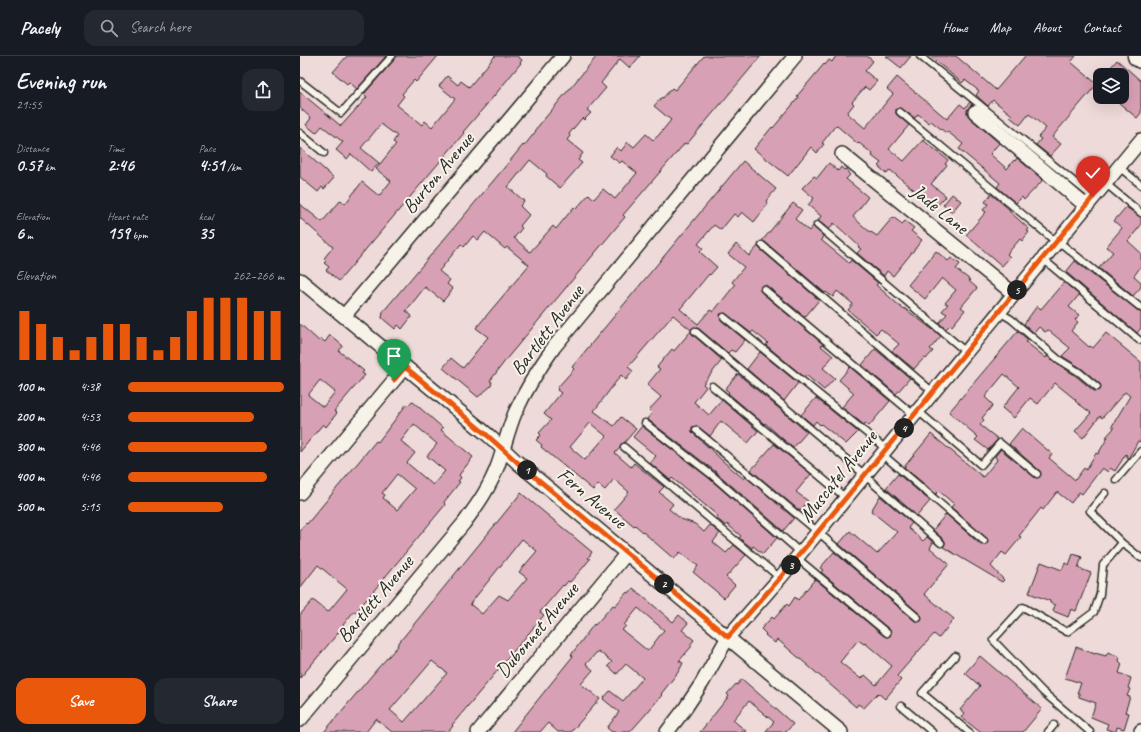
<!DOCTYPE html>
<html lang="en">
<head>
<meta charset="utf-8">
<style>
	body { margin:0; font-family:Caveat,sans-serif; background:#242831; color:#f1f3f6; height:100vh; display:flex; flex-direction:column; font-size:15px; white-space:nowrap }
	* { box-sizing:border-box; margin:0 }
	p { font-size:13px; color:#9ea1a6 }
	.icon { flex:none; width:22px; height:22px; fill:none; stroke:currentColor; stroke-width:2; stroke-linecap:round; stroke-linejoin:round }
	.map { position:relative; flex:1; overflow:hidden }
	.sheet { display:flex; flex-direction:column; background:#171b24; width:300px }
	.sheet>* { flex:none }
	.fabs { position:absolute; left:793px; top:12px; display:grid; gap:8px }
	.fabs a { display:grid; place-items:center; width:36px; height:36px; border-radius:8px; background:#171b24; box-shadow:0 4px 16px #0002; font-size:20px }
	.pin { position:absolute; display:grid; place-items:center; width:34px; height:34px; color:#fff; margin:-41px -17px; border-radius:50% 50% 50% 0; rotate:-45deg; box-shadow:0 0 4px #0007 }
	.pin .icon { rotate:45deg }
	.km { position:absolute; width:20px; height:20px; margin:-10px; border-radius:50%; background:#222; color:#fff; font-size:11px; line-height:20px; text-align:center }
	.round { display:grid; place-items:center; flex:none; width:42px; height:42px; border-radius:12px; background:#242831 }
	.summary { display:flex; align-items:center; justify-content:space-between; height:68px; padding:0 16px }
	h1 { font-size:22px; font-weight:600; line-height:30px }
	.metrics { display:grid; grid-template-columns:repeat(3,1fr); gap:6px; height:68px; padding:4px 16px }
	.metrics div { display:grid; align-content:center }
	.metrics b { font-size:17px; font-weight:600 }
	.metrics small { font-size:11px; font-weight:400 }
	.metrics p { font-size:11px }
	.chart { height:112px; padding:8px 16px }
	.chart p { display:flex; justify-content:space-between }
	.chart svg { width:100%; height:72px; margin-top:4px; stroke:#ea580c; stroke-width:6 }
	.primary-button { display:flex; gap:8px; margin-top:auto; padding:8px 16px }
	.primary-button a { flex:1; height:46px; border-radius:12px; background:#ea580c; color:#fff; font-size:16px; font-weight:600; line-height:46px; text-align:center }
	.primary-button a+a { background:#242831; color:#f1f3f6 }
	ul { padding:0 16px; list-style:none; font-size:13px }
	li { display:grid; grid-template-columns:64px 48px 1fr; align-items:center; height:30px }
	li i { height:10px; border-radius:5px; background:#ea580c }
	header { display:flex; align-items:center; gap:24px; box-sizing:border-box; height:56px; padding:0 20px; background:#171b24; border-bottom:1px solid #363941 }
	header strong { font-size:19px }
	nav { display:flex; gap:22px; margin-inline-start:auto; font-size:14px }
	.search { width:280px; height:36px; background:#242831; display:flex; align-items:center; gap:10px; box-sizing:border-box; padding:0 14px; border-radius:12px; color:#9ea1a6; font-size:15px }
	main { display:flex; flex:1; min-height:0 }
	.map>svg:first-child { display:block }
	.building { fill:#d8a0b4; stroke:#2b2b2b; fill-rule:evenodd }
	.lines { fill:none; stroke-linecap:round; stroke-linejoin:round }
	.service-casing { stroke:#2b2b2b; stroke-width:9 }
	.minor-casing { stroke:#2b2b2b; stroke-width:16 }
	.primary-casing { stroke:#2b2b2b; stroke-width:23 }
	.service { stroke:#f7f3e8; stroke-width:6 }
	.minor { stroke:#f7f3e8; stroke-width:13 }
	.primary { stroke:#f7f3e8; stroke-width:20 }
	.route-casing { stroke:#fff; stroke-width:8 }
	.route { stroke:#ea580c; stroke-width:5 }
	.labels { text-anchor:middle; dominant-baseline:central; stroke-width:4; stroke-linejoin:round; paint-order:stroke }
	.street-label { font-size:20px; fill:#2b2b2b; stroke:#f7f3e8 }
</style>
</head>
<body>
<header>
<strong>Pacely</strong>
<div class="search"><svg class="icon" aria-label="search" viewBox="0 0 24 24"><circle cx="10" cy="10" r="6"/><path d="M15 15l6 6"/></svg>Search here</div>
<nav><a>Home</a><a>Map</a><a>About</a><a>Contact</a></nav>
</header>
<main>
<section class="sheet">
<div class="summary"><div><h1>Evening run</h1><p>21:55</p></div><a class="round"><svg class="icon" aria-label="share" viewBox="0 0 24 24"><path d="M12 15V3M7 8l5-5 5 5M5 13v7h14v-7"/></svg></a></div>
<div class="metrics">
<div><p>Distance</p><b>0.57<small> km</small></b></div>
<div><p>Time</p><b>2:46</b></div>
<div><p>Pace</p><b>4:51<small> /km</small></b></div>
</div>
<div class="metrics">
<div><p>Elevation</p><b>6<small> m</small></b></div>
<div><p>Heart rate</p><b>159<small> bpm</small></b></div>
<div><p>kcal</p><b>35</b></div>
</div>
<div class="chart"><p><span>Elevation</span>262–266 m</p>
<svg viewBox="0 0 160 44" preserveAspectRatio="none"><path d="M5 44V14M15 44V22M25 44V30M35 44V38M45 44V30M55 44V22M65 44V22M75 44V30M85 44V38M95 44V30M105 44V14M115 44V6M125 44V6M135 44V6M145 44V14M155 44V14"/></svg>
</div>
<ul>
<li><b>100 m</b>4:38<i style="width:100%"></i></li>
<li><b>200 m</b>4:53<i style="width:81%"></i></li>
<li><b>300 m</b>4:46<i style="width:89%"></i></li>
<li><b>400 m</b>4:46<i style="width:89%"></i></li>
<li><b>500 m</b>5:15<i style="width:61%"></i></li>
</ul>
<div class="primary-button"><a>Save</a><a>Share</a></div>
</section>
<div class="map">
<svg width="841" height="676" viewBox="0 0 841 676">
	<rect width="100%" height="100%" fill="#eedad8"/>
	<filter id="ink" filterUnits="userSpaceOnUse"><feTurbulence type="fractalNoise" baseFrequency=".025" numOctaves="2"/><feDisplacementMap in="SourceGraphic" scale="8" xChannelSelector="R" yChannelSelector="G"/><feConvolveMatrix kernelMatrix="1 2 1 2 8 2 1 2 1" color-interpolation-filters="sRGB"/></filter>
	<g filter="url(#ink)">
		<!-- building -->
		<path class="building" d="M47,0H86L57,33L49,26L47,28L33,16Z
			M96,0H138L116,26L114,24L102,38L104,40L97,49L122,69L125,65L132,71L155,43L139,30L147,20L158,29L161,25L169,31L195,0H217L222,4L220,7H221L194,40L163,76L164,77L154,89L39,225L26,214L29,211L24,207L26,205L24,203L25,201L33,191L0,162V148L22,166L41,144L45,148L62,126L79,140L91,125L76,113L96,88L93,86L97,80L81,68L61,92L79,107L71,116L51,98L47,103L36,94L43,86L22,70L16,77L6,69L11,62L0,52V36L41,70L67,41L64,38L95,3Z
			M297,0H340L330,12L320,3L301,27L306,32L287,54L291,57L284,64L282,62L269,78L270,80L267,84L283,97L278,104L282,107L260,132L246,120L247,118L230,104L208,131L224,145L220,150L229,159L220,170L222,172L214,182L230,196L253,170L256,173L274,151L276,153L289,138L294,143L303,133L315,143L337,117L322,105L320,107L310,100L317,91L321,95L328,86L334,91L346,78L353,84L358,80L371,64L354,50L362,41L363,42L372,32L375,34L404,0H461L387,88L385,87L323,159L325,161L208,301L190,325L192,326L191,330L178,341L143,312L151,302L163,312L188,281L176,272L229,209L207,191L205,193L185,176L178,184L173,180L164,191L161,188L139,215L150,224L147,228L153,233L143,245L125,231L106,255L112,260L102,273L98,269L95,273L82,262V261L83,258L82,257L194,124L223,89L224,90L236,75L235,74Z
			M536,0H567L573,5L565,15L577,25L569,34L565,31L552,46L554,48L547,57L565,72L593,38L587,33L597,21L647,63L660,48L665,52L670,46L672,48L667,54V58L670,62L699,87L690,98L707,113L714,104L715,105L717,102L743,124L724,144L722,141L716,147L697,131L700,127L659,93L663,88L648,76L646,77L631,65L629,67L618,58L615,62L600,52L596,53V58L609,69L589,93L604,105L623,84L648,104L645,108L647,109L631,128L646,140L632,155L623,148L625,145L617,138L618,137L590,114L587,118L578,110L581,107L572,100L573,98L559,87L558,88L536,69L522,87L524,88L517,97L511,91L488,120L454,93L472,71L473,72L499,41L497,40L524,8L525,9L529,4L532,6Z
			M586,0H611L601,12Z
			M630,0H656L696,34L725,0H776L771,6L797,28L752,81L761,88L750,100L736,89L741,83L738,81L746,72L729,58L720,69L710,61L712,59L693,44L688,50L676,39L679,35L665,24L662,27Z
			M817,4L841,25V57L837,62L812,41H822V19H804Z
			M0,92L34,122L24,133L22,131L18,136L0,121Z
			M443,105L476,133L466,145L468,148L454,166L442,156L438,161L434,158L421,174L414,169L398,188L403,192L400,196L417,211L410,219L409,218L380,253L398,268L410,254L413,256L435,229L432,226L444,211L428,198L436,188L449,200L458,190L459,192L519,244L505,261L467,230L463,229L460,232L461,236L523,288L521,290L533,300L523,312L535,322L524,334L506,319L504,321L466,289L468,287L453,275L451,277L425,257L420,258L421,264L445,284L435,296L431,294L428,297L398,272L394,271L391,274L373,259L328,311L333,315L326,324L321,319L294,355L314,370L321,361L336,373L324,387L321,388L320,392L315,397L331,411L334,407L364,431L359,436L373,448L369,453L381,463L395,468L404,476L410,469L420,477L413,486L426,497L434,489L446,499L426,521L435,529L424,542L393,516L398,510L380,496L374,503L335,469L334,470L314,453L329,436L314,423L305,434L298,428L293,434L241,391L242,389L236,384L241,379L239,377L251,364L244,358L261,337L257,334L258,333L257,332L274,313L272,311ZM290,367L306,380L285,404L270,391Z
			M529,107L538,115L541,111L544,114L547,113L548,117L550,119L546,123L568,141L553,161L571,177V176L577,180L593,161L602,168L605,165L614,172L611,175L622,184L593,220L587,215L584,220L557,197L561,193L558,191L559,190L534,167L529,173L518,165L521,160L508,149L514,142L502,132L514,120L517,122Z
			M652,138L661,145L652,156L643,149Z
			M691,138L710,154L709,155L729,173L727,175L729,176L722,185L720,183L707,198L710,201L702,210L666,179L686,156L683,154L688,148L685,146Z
			M493,147L502,154L495,163L509,175L513,170L523,180L521,184L549,207L551,204L578,227L576,229L584,236L603,253L604,252L641,280L630,293L633,295L626,303L624,302L614,313L592,295L599,288L581,273L576,278L548,254L553,248L537,235L533,241L526,236L525,237L465,186L462,185Z
			M826,151L841,161V169L828,185L841,197V210L834,220L841,226V231L833,240L799,212L813,196L806,191L822,172L814,165Z
			M636,195L648,205L651,202L660,208L656,213L670,224L669,225L677,232L661,251L665,254L652,270L650,269L646,273L639,267L647,258L642,255L648,248L645,247L656,234L642,222L625,243L608,229Z
			M775,205L841,257V272L837,277L766,216Z
			M764,226L779,239L769,251L779,259L775,264L778,266L771,275L789,291L790,290L793,292L806,277L841,306V386L838,385L828,403L826,398L815,415L810,412L808,416L802,412L782,438L779,436L771,447L757,436L743,454L741,452L719,480L721,481L706,499L702,496L691,510L704,524L702,526L643,491L645,488V485L633,474L646,458L681,489L687,488L688,484L651,451L654,448L639,435L636,438L604,411L631,378L683,421L697,404L695,400L701,393L734,421L738,422L741,419L740,415L709,388L722,372L752,398L749,402L775,424L784,412L786,414L796,397L798,398L808,381H806L814,372L812,370L830,340L825,336L802,362L800,360L783,382L775,375L791,357L775,345L776,344L755,327L738,348L730,342L714,362L702,352L719,331L704,318L685,341L693,349L682,362L684,364L680,369L698,383L688,394L675,384L678,381L649,356L718,275L728,284L726,286L746,302L747,300L756,307L776,320L794,335L800,334L801,331L800,328L781,312L762,300L770,292L748,274L745,276L739,271L734,277L724,268L737,250L741,253Z
			M0,268L19,285L21,283L25,286L30,279L43,290L39,295L64,315L62,317L65,319L34,355L37,357L26,371L23,368L0,396ZM20,324L35,336L23,351L8,339Z
			M391,275L392,278L422,304L403,328L406,331L394,346L409,359L422,344L458,375L448,387L421,365L410,380L397,370L392,371V376L425,407L444,423L446,421L494,462L483,475L416,416L347,363L352,357L349,354L361,341L347,329L360,313L357,311L372,293L374,295Z
			M575,293L610,322L596,338L562,309Z
			M460,296L498,327L484,345L447,313Z
			M550,311L590,345L569,370L565,367L564,369L542,351L554,337L539,324Z
			M438,318L507,376L493,392L465,367L464,368L428,337L429,336L425,333Z
			M516,342L558,376L546,388L521,368L520,369L516,365L513,369L501,359Z
			M112,345L143,372L141,374L173,401L159,419L161,422L158,425L160,426L144,446L145,449L56,556L54,555L43,569L44,570L0,622V559L13,544L28,556L47,533L18,509L0,532V474L6,467L7,468L76,385L78,386L106,349L108,350ZM114,368L137,388L127,400L145,415L133,429L107,407L115,397L101,385ZM97,418L115,433L97,454L83,442L85,439L82,437Z
			M342,370L410,423L477,482L463,498L453,490L452,492L439,482L441,480L427,468L426,470L416,462L418,460L387,434L372,422L370,424L350,407L356,400L333,381Z
			M474,388L511,418L496,436L508,445L500,455L451,414Z
			M598,418L630,445L617,460L586,432Z
			M221,437L292,496L288,502L290,503L281,514L270,526L268,525L264,530L263,529L240,556L244,559L152,669L153,670L148,676H92L76,663L66,676H24L78,612L98,590L97,589ZM222,483L237,495L219,516L227,522L208,544L199,539L182,558L170,548ZM132,605L147,617L104,666L90,654Z
			M580,440L612,467L608,472L623,485L627,481L633,486L630,492L649,508L624,538L654,563L639,582L634,578L616,598L597,620L601,624L585,643L578,637L564,652L558,648L556,651L477,583L475,587L465,579L466,578L461,573L472,561L474,563L487,548L489,550L495,541L498,544L515,523L584,580L587,581L590,580L591,577L590,574L521,516L523,514L520,512L534,496L615,565L618,566L621,565L622,562L621,559L539,488L550,475L577,498L597,476L571,455ZM558,584L564,588L565,587L592,610L576,629L565,619L561,623L540,606Z
			M773,498L782,501L778,512L791,517L776,555L771,553L768,561L753,555L755,549L750,547V545L729,537L741,506L762,514L765,507L769,509Z
			M333,532L373,566L379,559L388,567L382,574L394,584L390,589L392,590L379,605L383,607L379,615L361,638L362,639L346,658L330,676H312L307,672L319,656L303,643L310,635L323,645L343,622L326,608L317,618L308,610L312,606L298,595L286,608L293,614L281,628L300,643L271,676H258L248,667L240,676H212L273,600L271,599L294,568L295,569L313,549L315,550L327,536L329,537ZM338,552L364,574L348,595L322,574L326,570L324,569Z
			M776,591L795,598V597L806,600L808,596L820,601L819,605L822,608L819,617L831,622L828,632L830,633L827,640L830,641L825,656L829,657L824,673L817,671L816,676L806,673L808,668L791,661L796,647L779,641V637H777L781,627L765,622Z
			M680,600L742,653L723,676H680L661,661L664,657L660,654L680,630L665,617Z
			M442,623L493,668L486,676H465L474,666L449,645L433,664L447,676H400L429,640L427,638L436,628L437,629Z"/>
		<g class="lines">
			<defs>
				<path id="service" d="M620,0L793,141
					M0,25L41,57L92,0
					M600,56L756,186
					M0,77L24,97
					M819,111L841,129
					M805,127L841,157
					M517,169L666,296
					M758,185L841,252
					M462,189L633,336
					M743,203L839,284
					M464,233L614,359
					M699,256L711,263L758,303L779,316L797,331
					M424,261L586,393
					M395,275L565,419L575,429L641,487
					M412,330L546,442
					M618,355L681,409L700,387L737,418
					M345,367L413,420L501,497
					M396,374L518,476L618,562
					M324,391L480,522
					M582,398L684,485
					M816,424L841,395
					M805,437L790,455L822,487
					M497,502L587,577
					M655,600L622,637L669,676
					M601,650L632,676
					M748,676L754,669
					M790,676L743,636L693,584L723,551L767,576L794,556L800,538L803,509L822,487L841,502"/>
				<path id="minor" d="M675,56L786,150
					M542,98L714,238
					M0,224L188,379L217,406L541,676
					M44,260L263,0
					M0,437L105,311
					M0,664L164,467C178,448 190,431 198,409C204,392 208,374 215,357C226,333 239,312 254,291L495,0
					M178,676L327,497
					M367,676L384,654L402,627L428,581L480,522L841,84
					M841,676V675"/>
				<path id="primary" d="M838,0L841,2"/>
			</defs>
			<!-- service casing -->
			<use href="#service" class="service-casing"/>
			<!-- minor casing -->
			<use href="#minor" class="minor-casing"/>
			<!-- primary casing -->
			<use href="#primary" class="primary-casing"/>
			<!-- service -->
			<use href="#service" class="service"/>
			<!-- minor -->
			<use href="#minor" class="minor"/>
			<!-- primary -->
			<use href="#primary" class="primary"/>
		</g>
	</g>
	<g class="lines" filter="url(#ink)">
		<defs>
			<path id="route" d="M94,324L105,311L188,380L217,406L428,581L480,522L793,141"/>
		</defs>
		<!-- route casing -->
		<use href="#route" class="route-casing"/>
		<!-- route -->
		<use href="#route" class="route"/>
	</g>
	<g class="labels">
		<!-- street labels -->
		<g class="street-label">
			<text transform="translate(138 117) rotate(-50)">Burton Avenue</text>
			<text transform="translate(640 153) rotate(39)">Jade Lane</text>
			<text transform="translate(247 274) rotate(-53)">Bartlett Avenue</text>
			<text transform="translate(538 420) rotate(-51)">Muscatel Avenue</text>
			<text transform="translate(292 442) rotate(40)">Fern Avenue</text>
			<text transform="translate(75 543) rotate(-50)">Bartlett Avenue</text>
			<text transform="translate(237 574) rotate(-50)">Dubonnet Avenue</text>
		</g>
	</g>
</svg>
<div class="fabs">
<a><svg class="icon" aria-label="layers" viewBox="0 0 24 24"><path d="M12 4l9 5-9 5-9-5zM3 14l9 5 9-5"/></svg></a>
</div>
<div class="pin" style="left:94px;top:324px;background:#1e9e55"><svg class="icon" aria-label="arrive" viewBox="0 0 24 24"><path d="M6 21V4h12l-3 4 3 4H6"/></svg></div>
<div class="pin" style="left:793px;top:141px;background:#d93025"><svg class="icon" aria-label="check" viewBox="0 0 24 24"><path d="M5 12l5 5 9-10"/></svg></div>
<b class="km" style="left:227px;top:414px">1</b>
<b class="km" style="left:364px;top:528px">2</b>
<b class="km" style="left:491px;top:509px">3</b>
<b class="km" style="left:604px;top:372px">4</b>
<b class="km" style="left:717px;top:234px">5</b>
</div>
</main>
</body>
</html>
